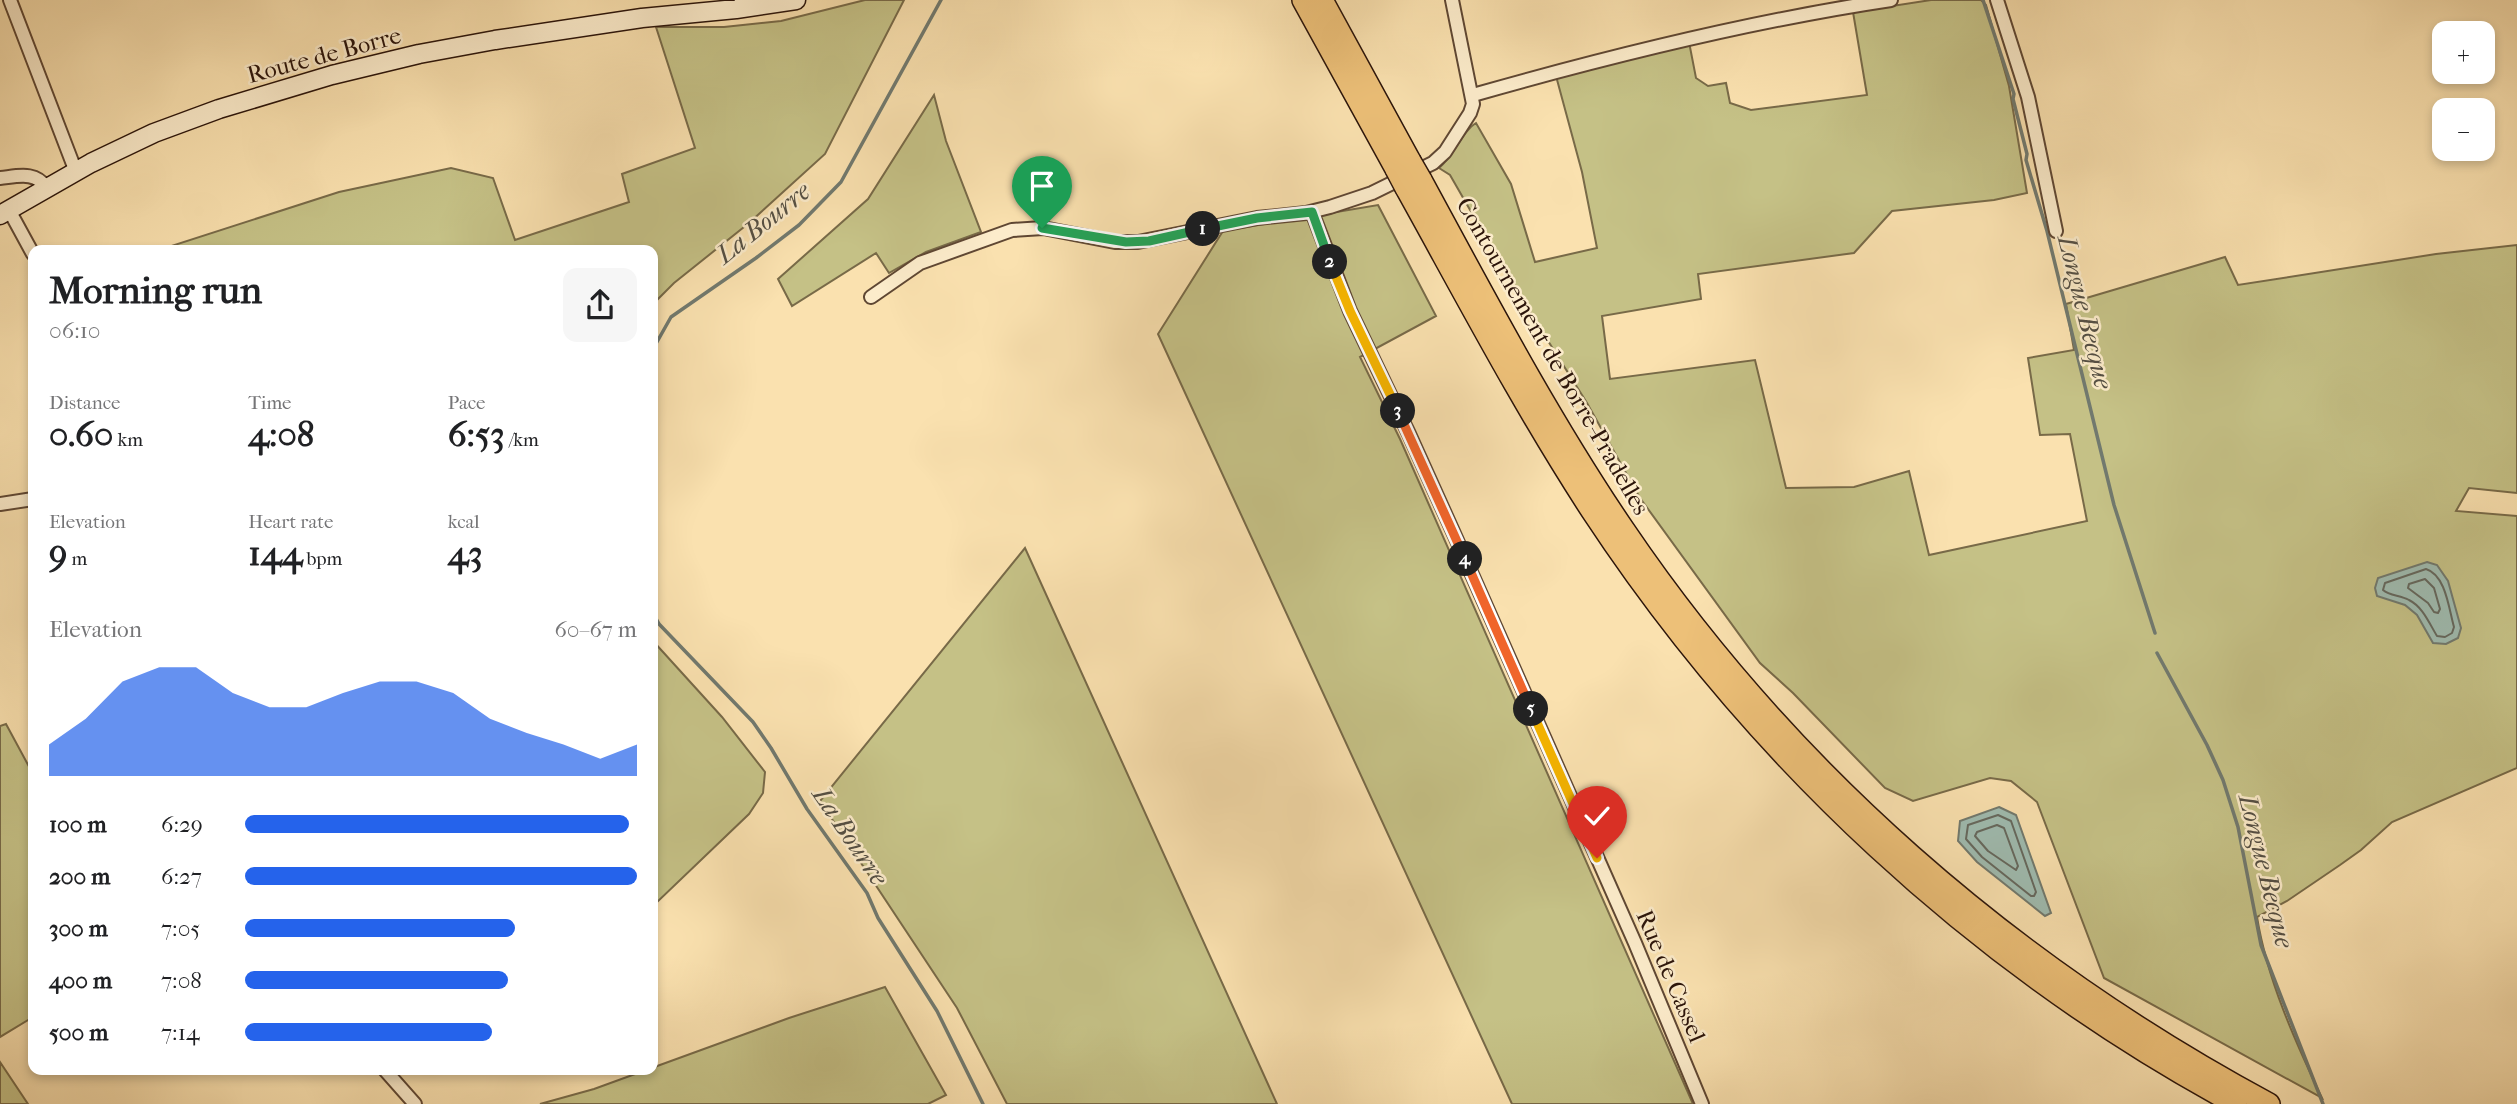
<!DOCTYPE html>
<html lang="en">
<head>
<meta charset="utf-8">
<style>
	body { margin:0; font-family:"IM FELL French Canon",serif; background:#f6f6f6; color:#202124; height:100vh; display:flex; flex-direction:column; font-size:26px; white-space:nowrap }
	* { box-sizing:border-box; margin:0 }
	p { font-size:23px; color:#757577 }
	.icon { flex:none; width:38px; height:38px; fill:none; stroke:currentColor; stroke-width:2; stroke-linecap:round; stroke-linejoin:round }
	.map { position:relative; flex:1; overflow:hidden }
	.panel { position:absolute; left:28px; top:245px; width:630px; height:830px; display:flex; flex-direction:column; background:#fff; border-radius:14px; box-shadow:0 4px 10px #0003 }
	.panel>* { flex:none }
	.controls { position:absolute; left:2432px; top:21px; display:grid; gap:14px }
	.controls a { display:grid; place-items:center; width:63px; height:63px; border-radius:14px; background:#fff; box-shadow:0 4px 10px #0003; font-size:35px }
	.pin { position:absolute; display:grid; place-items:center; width:60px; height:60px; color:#fff; margin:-72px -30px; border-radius:50% 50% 50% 0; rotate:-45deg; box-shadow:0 0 7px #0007 }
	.pin .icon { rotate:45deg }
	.km { position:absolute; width:35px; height:35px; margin:-18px; border-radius:50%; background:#222; color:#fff; font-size:19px; line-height:35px; text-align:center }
	.round { display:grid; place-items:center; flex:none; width:74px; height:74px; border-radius:14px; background:#f6f6f6 }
	.headline { display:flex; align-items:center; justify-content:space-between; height:119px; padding:0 21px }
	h1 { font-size:38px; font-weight:700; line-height:52px }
	.figures { display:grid; grid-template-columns:repeat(3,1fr); gap:10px; height:119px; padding:7px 21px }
	.figures div { display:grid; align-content:center }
	.figures b { font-size:35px; font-weight:700 }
	.figures small { font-size:19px; font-weight:400 }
	.figures p { font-size:19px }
	.chart { height:196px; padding:14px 21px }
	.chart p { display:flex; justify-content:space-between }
	.chart svg { width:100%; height:126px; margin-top:7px; fill:#2563eb; opacity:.7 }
	ul { padding:0 21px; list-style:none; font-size:23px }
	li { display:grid; grid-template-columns:112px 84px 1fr; align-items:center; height:52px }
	li i { height:18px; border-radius:9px; background:#2563eb }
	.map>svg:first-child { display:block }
	.green { fill:#c5c186; stroke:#786a48; stroke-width:2 }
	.water { fill:#9fbcb1; stroke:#71796e; stroke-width:2 }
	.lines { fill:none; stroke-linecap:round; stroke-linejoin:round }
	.shore { stroke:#65685e; stroke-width:2 }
	.stream { stroke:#71796e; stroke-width:3.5 }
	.minor-casing { stroke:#5f4733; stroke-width:16 }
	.secondary-casing { stroke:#2b140a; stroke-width:21 }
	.trunk-casing { stroke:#2b140a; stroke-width:24 }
	.minor { stroke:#fceccb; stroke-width:12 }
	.secondary { stroke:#fceccb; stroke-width:18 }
	.trunk { stroke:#edc078; stroke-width:21 }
	.trunk-bridge-casing { stroke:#2b140a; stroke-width:24; stroke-linecap:butt }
	.trunk-bridge { stroke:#edc078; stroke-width:21 }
	.split-1-casing { stroke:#fff; stroke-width:14 }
	.split-2-casing { stroke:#fff; stroke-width:14 }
	.split-3-casing { stroke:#fff; stroke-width:14 }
	.split-4-casing { stroke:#fff; stroke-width:14 }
	.split-5-casing { stroke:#fff; stroke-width:14 }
	.split-6-casing { stroke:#fff; stroke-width:14 }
	.split-1 { stroke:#22a559; stroke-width:9 }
	.split-2 { stroke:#22a559; stroke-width:9 }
	.split-3 { stroke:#f5b400; stroke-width:9 }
	.split-4 { stroke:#f0652b; stroke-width:9 }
	.split-5 { stroke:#f0652b; stroke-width:9 }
	.split-6 { stroke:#f5b400; stroke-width:9 }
	.labels { text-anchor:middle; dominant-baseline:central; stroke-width:5; stroke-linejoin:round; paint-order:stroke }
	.street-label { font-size:24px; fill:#2b140a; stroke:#fceccb }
	.water-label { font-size:26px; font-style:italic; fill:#544f44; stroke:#fceccb }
</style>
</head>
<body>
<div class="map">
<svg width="2517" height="1104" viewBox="0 0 2517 1104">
	<rect width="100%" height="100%" fill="#fae1af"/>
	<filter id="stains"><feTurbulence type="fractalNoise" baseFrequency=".00286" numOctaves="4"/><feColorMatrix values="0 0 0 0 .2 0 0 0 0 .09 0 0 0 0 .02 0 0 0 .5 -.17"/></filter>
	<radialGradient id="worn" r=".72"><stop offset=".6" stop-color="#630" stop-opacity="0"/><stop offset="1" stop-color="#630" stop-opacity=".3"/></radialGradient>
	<!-- green -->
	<path class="green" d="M865,0H904L825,154L749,223L674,283L653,304V250H166L165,248L339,192L451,168L493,178L515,240L629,202L622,174L695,148L656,27H724L781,21Z
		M1931,0H1981L1986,5L2009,86L2027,193L1994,200L1892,211L1854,253L1698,274L1701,299L1602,316L1610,379L1755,360L1786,488L1854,487L1909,471L1929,555L2087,521L2070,434L2040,435L2028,358L2074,350L2066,304L2225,257L2238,285L2436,254L2517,245V493L2469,488L2456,511L2517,516V768L2392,822L2361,850L2340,865L2287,901L2257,917C2267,979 2295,1041 2322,1098L2104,978L2037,802L2011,781L1990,778L1913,801L1885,788L1793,693L1760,663L1640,498L1587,403L1516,290L1450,175L1439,168C1454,156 1462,131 1476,123L1511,184L1535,262L1597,248L1582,172L1556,76L1689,42L1696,78L1708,86L1726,83L1730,103L1751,110L1867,95L1853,12Z
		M934,95L946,141L981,232L926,252L889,273L876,253L792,306L778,279L868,199Z
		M1378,205L1436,316L1360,357L1400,439L1693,1104H1512L1158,334L1223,231Z
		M1025,548L1277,1104H1007L957,1008L820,801Z
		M653,641L722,717L765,772L763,793L749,814L653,906Z
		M6,724L33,774V1017L0,1037V726Z
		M885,987L946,1095L928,1104H540L594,1089L789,1018Z
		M0,1062L28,1104H0Z"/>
	<!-- water -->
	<path class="water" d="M2427,562L2437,565L2448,581L2461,628L2458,638L2446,644L2433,643L2417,615L2405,605L2377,596L2375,588L2378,578Z
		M1999,807L2016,815L2051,913L2045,916L1977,862L1958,841L1960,821Z"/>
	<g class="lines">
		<!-- shore -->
		<path class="shore" d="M2426,569C2446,575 2449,610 2454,627L2452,633L2445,637L2437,636C2429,623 2423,607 2409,600C2400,595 2390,596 2383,590L2385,583Z
			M2425,579L2434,588L2440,609L2438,613L2434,612L2428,603L2408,588L2409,584Z
			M1998,815L2011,821L2036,892L2034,896H2031L1982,857L1966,839L1968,825Z
			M1997,825L2004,828L2018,866L2016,870L1988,851L1975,836L1977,832Z"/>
		<!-- stream -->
		<path class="stream" d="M1983,0L2014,94L2013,99L2027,154L2026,160L2047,231L2114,505L2155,633
			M653,349L671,317L756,258L799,225L841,182L941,0
			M653,613L659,624L753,722L771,748L807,809L867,893L878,918L937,1011L983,1104
			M2157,653L2207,745L2223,780L2238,827L2261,945L2323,1104"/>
		<defs>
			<path id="minor" d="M10,0L76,172
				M1997,0L2028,97L2056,231
				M1473,95C1610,56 1750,21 1891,0
				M0,178C19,176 35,171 47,188
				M9,210L33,254
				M1312,212L1350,311L1409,434L1455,536L1635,943L1702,1104
				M871,297L920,263L1012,230L1043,228L1115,242H1138L1257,218L1306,213L1330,207L1372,193L1433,163L1445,152L1470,113L1473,104L1452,0
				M0,504L33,499
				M384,1069L415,1104"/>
			<path id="secondary" d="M0,215L91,163L154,133L219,109L332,75L419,54L495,40L642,18L736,9L796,0"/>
			<path id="trunk" d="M1303,0L1396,169
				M1322,0L1410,161
				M1421,180C1485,298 1548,418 1624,530C1788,772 2012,966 2269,1104
				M1406,188C1466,296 1524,407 1592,511C1754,757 1976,964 2236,1104"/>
		</defs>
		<!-- minor casing -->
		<use href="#minor" class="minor-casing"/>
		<!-- secondary casing -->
		<use href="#secondary" class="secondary-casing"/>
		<!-- trunk casing -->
		<use href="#trunk" class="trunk-casing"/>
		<!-- minor -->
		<use href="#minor" class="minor"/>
		<!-- secondary -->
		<use href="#secondary" class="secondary"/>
		<!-- trunk -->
		<use href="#trunk" class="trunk"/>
		<defs>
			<path id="trunk-bridge" d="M1410,161L1421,180
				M1396,169L1406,188"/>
		</defs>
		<!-- trunk-bridge casing -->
		<use href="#trunk-bridge" class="trunk-bridge-casing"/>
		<!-- trunk-bridge -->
		<use href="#trunk-bridge" class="trunk-bridge"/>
	</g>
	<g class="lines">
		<defs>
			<path id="split-1" d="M1042,228L1126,242L1149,241L1203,229"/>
			<path id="split-2" d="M1203,229L1257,218L1312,212L1330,262"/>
			<path id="split-3" d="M1330,262L1350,311L1398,411"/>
			<path id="split-4" d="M1398,411L1465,559"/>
			<path id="split-5" d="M1465,559L1531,709"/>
			<path id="split-6" d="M1531,709L1597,858"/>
		</defs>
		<!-- split-1 casing -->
		<use href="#split-1" class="split-1-casing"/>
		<!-- split-2 casing -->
		<use href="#split-2" class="split-2-casing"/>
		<!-- split-3 casing -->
		<use href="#split-3" class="split-3-casing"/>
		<!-- split-4 casing -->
		<use href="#split-4" class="split-4-casing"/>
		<!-- split-5 casing -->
		<use href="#split-5" class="split-5-casing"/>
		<!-- split-6 casing -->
		<use href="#split-6" class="split-6-casing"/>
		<!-- split-1 -->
		<use href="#split-1" class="split-1"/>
		<!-- split-2 -->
		<use href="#split-2" class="split-2"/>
		<!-- split-3 -->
		<use href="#split-3" class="split-3"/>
		<!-- split-4 -->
		<use href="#split-4" class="split-4"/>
		<!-- split-5 -->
		<use href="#split-5" class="split-5"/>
		<!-- split-6 -->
		<use href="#split-6" class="split-6"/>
	</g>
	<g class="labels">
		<!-- street labels -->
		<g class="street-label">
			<text transform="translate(324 55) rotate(-15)">Route de Borre</text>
			<text transform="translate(1553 356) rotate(60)">Contournement de Borre-Pradelles</text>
			<text transform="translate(1671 976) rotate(67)">Rue de Cassel</text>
		</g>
		<!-- water labels -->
		<g class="water-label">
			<text transform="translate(763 223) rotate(-39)">La Bourre</text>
			<text transform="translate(2085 312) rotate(76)">Longue Becque</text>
			<text transform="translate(850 836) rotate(56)">La Bourre</text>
			<text transform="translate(2266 871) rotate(76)">Longue Becque</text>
		</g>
	</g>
	<rect width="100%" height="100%" filter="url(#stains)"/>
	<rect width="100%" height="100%" fill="url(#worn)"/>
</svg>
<div class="controls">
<a>+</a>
<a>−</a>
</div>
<div class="pin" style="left:1042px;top:228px;background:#1e9e55"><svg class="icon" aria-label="arrive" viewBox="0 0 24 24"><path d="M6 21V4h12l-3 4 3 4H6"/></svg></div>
<div class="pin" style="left:1597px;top:858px;background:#d93025"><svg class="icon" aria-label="check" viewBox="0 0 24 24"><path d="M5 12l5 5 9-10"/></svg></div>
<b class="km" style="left:1203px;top:229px">1</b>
<b class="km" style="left:1330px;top:262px">2</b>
<b class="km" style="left:1398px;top:411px">3</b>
<b class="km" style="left:1465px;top:559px">4</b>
<b class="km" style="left:1531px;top:709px">5</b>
<section class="panel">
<div class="headline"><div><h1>Morning run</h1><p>06:10</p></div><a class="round"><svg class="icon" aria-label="share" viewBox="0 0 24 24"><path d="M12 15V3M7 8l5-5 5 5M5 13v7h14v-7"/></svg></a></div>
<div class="figures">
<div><p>Distance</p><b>0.60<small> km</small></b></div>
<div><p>Time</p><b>4:08</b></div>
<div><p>Pace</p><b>6:53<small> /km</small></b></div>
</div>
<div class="figures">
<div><p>Elevation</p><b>9<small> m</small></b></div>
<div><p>Heart rate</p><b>144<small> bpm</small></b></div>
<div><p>kcal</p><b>43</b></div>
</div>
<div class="chart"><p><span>Elevation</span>60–67 m</p>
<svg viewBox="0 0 160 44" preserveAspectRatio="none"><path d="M0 44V33L10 24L20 11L30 6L40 6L50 15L60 20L70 20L80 15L90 11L100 11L110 15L120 24L130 29L140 33L150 38L160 33V44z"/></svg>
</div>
<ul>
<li><b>100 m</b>6:29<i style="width:98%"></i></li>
<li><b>200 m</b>6:27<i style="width:100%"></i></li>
<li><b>300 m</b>7:05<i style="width:69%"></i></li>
<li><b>400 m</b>7:08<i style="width:67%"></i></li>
<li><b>500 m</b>7:14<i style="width:63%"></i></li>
</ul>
</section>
</div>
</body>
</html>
